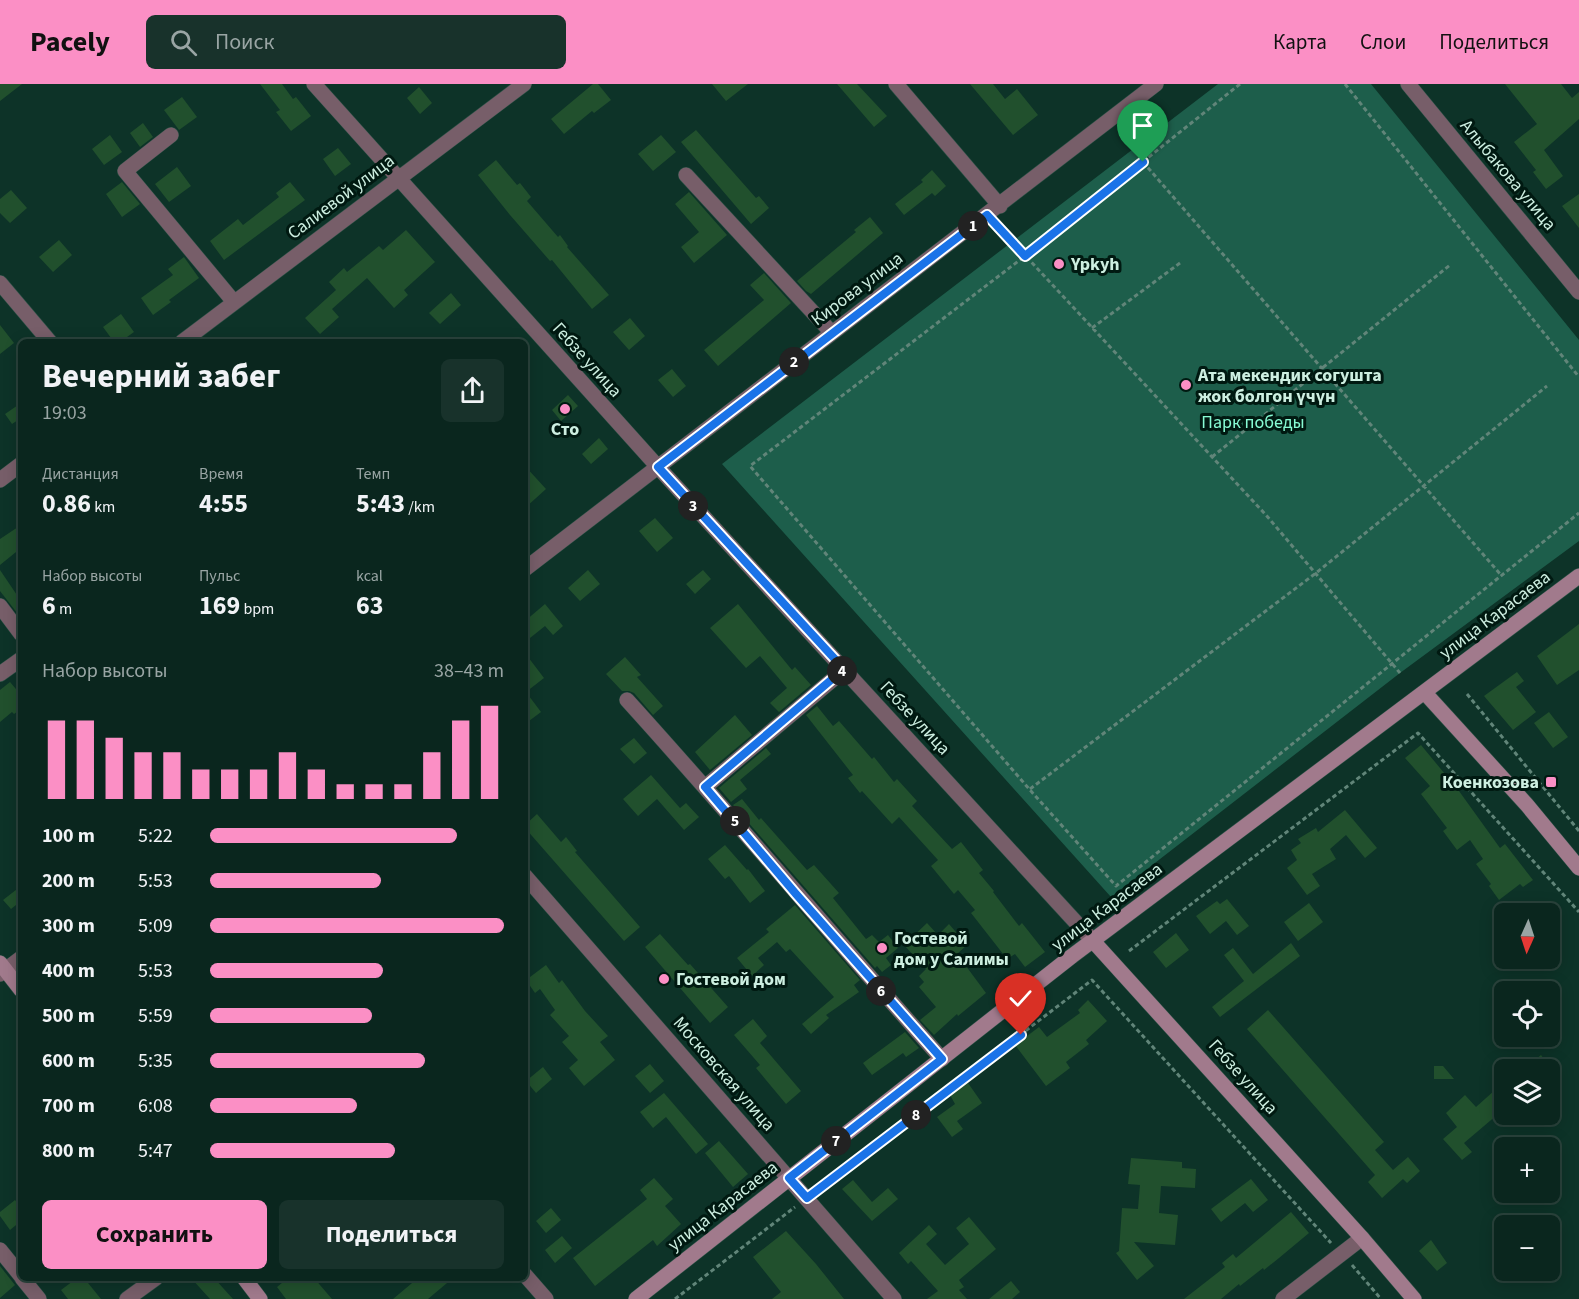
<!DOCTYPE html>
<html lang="ru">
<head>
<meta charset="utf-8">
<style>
	body { margin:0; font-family:"Source Sans 3",sans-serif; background:#18322b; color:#f1f3f6; height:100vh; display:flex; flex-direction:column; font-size:22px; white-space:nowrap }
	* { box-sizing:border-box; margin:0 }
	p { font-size:20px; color:#99a5a4 }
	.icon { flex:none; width:33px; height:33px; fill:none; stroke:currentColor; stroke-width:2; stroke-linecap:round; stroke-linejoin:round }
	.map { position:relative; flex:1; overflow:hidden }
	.sheet { position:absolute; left:18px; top:255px; width:510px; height:942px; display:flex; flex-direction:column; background:#0a261e; border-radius:9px; box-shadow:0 3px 15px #0003,0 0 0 2px #2a433c }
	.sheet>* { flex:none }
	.needle { width:39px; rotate:183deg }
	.tools { position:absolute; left:1494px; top:819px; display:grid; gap:12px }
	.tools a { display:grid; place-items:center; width:66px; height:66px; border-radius:9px; background:#0a261e; box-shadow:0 3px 15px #0003,0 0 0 2px #2a433c; font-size:30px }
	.pin { position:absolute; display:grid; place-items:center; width:51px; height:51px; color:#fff; margin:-62px -26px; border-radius:50% 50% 50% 0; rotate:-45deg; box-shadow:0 0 6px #0007 }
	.pin .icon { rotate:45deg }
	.km { position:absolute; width:30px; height:30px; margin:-15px; border-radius:50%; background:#222; color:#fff; font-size:16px; line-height:30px; text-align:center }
	.round { display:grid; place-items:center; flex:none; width:63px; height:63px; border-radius:9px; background:#18322b }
	.headline { display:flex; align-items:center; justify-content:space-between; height:102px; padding:0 24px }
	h1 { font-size:33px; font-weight:700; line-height:45px }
	.stats { display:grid; grid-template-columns:repeat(3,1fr); gap:9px; height:102px; padding:6px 24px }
	.stats div { display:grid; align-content:center }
	.stats b { font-size:26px; font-weight:700 }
	.stats small { font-size:16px; font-weight:400 }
	.stats p { font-size:16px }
	.chart { height:168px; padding:12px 24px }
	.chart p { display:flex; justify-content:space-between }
	.chart svg { width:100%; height:108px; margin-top:6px; stroke:#fb8fc5; stroke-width:6 }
	.primary-button { display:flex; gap:12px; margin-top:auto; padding:12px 24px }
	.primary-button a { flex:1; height:69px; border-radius:9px; background:#fb8fc5; color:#111; font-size:24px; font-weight:700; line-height:69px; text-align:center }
	.primary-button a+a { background:#18322b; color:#f1f3f6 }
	ul { padding:0 24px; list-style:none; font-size:20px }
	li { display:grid; grid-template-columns:96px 72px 1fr; align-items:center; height:45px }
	li i { height:15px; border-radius:8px; background:#fb8fc5 }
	header { display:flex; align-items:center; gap:36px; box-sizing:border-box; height:84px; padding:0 30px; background:#fb8fc5; color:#111 }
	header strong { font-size:28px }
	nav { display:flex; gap:33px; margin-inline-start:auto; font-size:21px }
	.search { width:420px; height:54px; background:#18322b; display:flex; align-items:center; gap:15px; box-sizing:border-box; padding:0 21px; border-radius:9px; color:#99a5a4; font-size:22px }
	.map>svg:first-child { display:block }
	.green { fill:#1d5e4b }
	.building { fill:#21502d }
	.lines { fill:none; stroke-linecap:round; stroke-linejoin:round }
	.street-casing { stroke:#2c5146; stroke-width:16 }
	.secondary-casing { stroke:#2c5146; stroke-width:16 }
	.path { stroke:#618579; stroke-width:3; stroke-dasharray:4.5 3; stroke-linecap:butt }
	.street { stroke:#775e69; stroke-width:15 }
	.secondary { stroke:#a17a8c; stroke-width:15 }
	.route-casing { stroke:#fff; stroke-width:12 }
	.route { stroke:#1a73e8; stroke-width:8 }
	.poi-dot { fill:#fb8fc5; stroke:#001911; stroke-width:2 }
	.labels { text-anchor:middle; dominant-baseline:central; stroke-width:6; stroke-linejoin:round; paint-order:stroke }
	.street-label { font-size:18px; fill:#cdefe1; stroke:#001911 }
	.poi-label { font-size:18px; font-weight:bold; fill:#cdefe1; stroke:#001911; text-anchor:start }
	.park-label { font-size:18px; fill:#87fbd4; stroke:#001911 }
</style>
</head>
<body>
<header>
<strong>Pacely</strong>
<div class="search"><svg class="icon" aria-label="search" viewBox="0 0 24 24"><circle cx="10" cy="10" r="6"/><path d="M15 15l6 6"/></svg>Поиск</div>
<nav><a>Карта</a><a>Слои</a><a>Поделиться</a></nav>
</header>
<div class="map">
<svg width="1579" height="1215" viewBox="0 0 1579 1215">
	<rect width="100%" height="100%" fill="#0d3328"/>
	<!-- green -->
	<path class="green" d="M1218,0H1371L1579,256V457L1400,589L1111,813L722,380Z"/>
	<!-- building -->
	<path class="building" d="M0,0H22L0,17Z
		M260,0H282L293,15L296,13L311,32L291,47L276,28L280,26Z
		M593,0H598L611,16L594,29L592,27L564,50L551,35Z
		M712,0H748L726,17Z
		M837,0H857L887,32L874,43Z
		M970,0H993L1005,15L1017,5L1038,31L1013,51Z
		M1505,0H1561L1572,14L1579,8V35L1544,66L1563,92L1546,105L1533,88L1536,86L1514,58L1537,40Z
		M419,3L432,19L420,30L407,14Z
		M182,13L197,33L179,46L164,26Z
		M143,39L153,53L140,63L130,49Z
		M696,46L756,114L759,112L769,124L751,140L681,58Z
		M110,51L122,68L104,81L92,65Z
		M661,51L676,68L653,87L638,70Z
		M338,64L351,80L335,92L323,75Z
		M496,76L517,101L520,99L531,113L527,117L558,153L560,151L568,162L567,163L609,211L592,225L552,176L550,177L510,131L478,91Z
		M177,83L191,102L169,118L155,100Z
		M932,86L946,102L935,112L932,109L904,131L895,120L923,98L921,96Z
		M122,98L140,120L122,133L106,110Z
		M290,98L305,116L224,176L210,157L238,135L243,141L279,113L276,109Z
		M11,106L27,124L10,139L0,129V115Z
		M689,108L727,151L694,179L681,163L699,148L675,120Z
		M1579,110V144L1562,122Z
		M870,133L883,149L811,210L806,207L797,197L856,148L854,146Z
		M406,146L435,178L404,206L408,211L394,224L367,194L332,225L339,233L320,250L305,234L336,206L329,198L344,184L347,188L379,162L383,166Z
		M59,156L72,171L53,188L39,173Z
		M184,173L199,194L169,216L171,218L153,231L141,214L173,191L168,185Z
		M764,189L791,219L718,282L704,266L764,216L750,201Z
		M451,209L461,221L440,240L429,229Z
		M121,230L134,248L120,258H114L103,243Z
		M630,234L645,252L629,266L613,248Z
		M0,241L14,259L0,270Z
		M672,285L686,302L673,313L658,296Z
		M568,311L578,322L561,337L552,326Z
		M21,319V334L12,340L5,330Z
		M599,354L608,365L591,380L582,370Z
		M525,382L546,405L525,424Z
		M655,434L673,454L657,468L639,447Z
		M21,441V464L0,481V455Z
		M0,486L21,517V534L0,507Z
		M588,486L600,500L580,517L568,504Z
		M703,486L711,495L695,510L686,500Z
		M545,520L563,542L553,551L545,542L525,558V537Z
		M738,520L792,586L795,583L811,601L779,628L770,619L787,604L760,572L746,584L710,544Z
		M1579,540V586L1557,601L1537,572Z
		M525,569L544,594L526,608L541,628L525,640Z
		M625,573L641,591L637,593L663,622L653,631L634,609L629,607H622L606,590Z
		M1517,588L1524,597L1516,603L1536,628L1513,646L1484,612Z
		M10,598L21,611V625L14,630L12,628L0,638V606Z
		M817,622L833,642L839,637L872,675L874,673L894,698L897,695L917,717L912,722L952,765L961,758L983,786L979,789L994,807L993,808L1019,842L1022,839L1045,868L1025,883L1015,870L1007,875L971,829L975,826L958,806L954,810L931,782L938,776L899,733L892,740L862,707L860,709L848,694L853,691L806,631Z
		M1549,628L1568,653L1553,664L1534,639Z
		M735,631L752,651L710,686L695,668Z
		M634,654L647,669L634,680L620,665Z
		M1421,661L1459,707L1500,764L1505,760L1533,796L1523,803L1520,800L1499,816L1489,802L1491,800L1476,780L1483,775L1470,756L1457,766L1443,747L1447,744L1421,710L1430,702L1405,674Z
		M766,664L771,670L740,696L747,705L731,718L719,704Z
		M651,691L680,724L686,719L699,733L684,746L657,715L638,732L623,715Z
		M742,715L759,736L761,734L807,786L814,781L839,809L833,814L866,855L872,851L879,858L888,851L898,864L886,874L891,881L882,888L877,882L875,884L733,721Z
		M1345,726L1377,764L1365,774L1346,751L1330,765L1336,775L1312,790L1320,802L1307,811L1287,784L1297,776L1291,766L1301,759L1298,755L1316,744L1318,748Z
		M537,730L561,758L566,753L577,767L575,768L640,843L624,857L525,744V741Z
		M725,761L747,786L748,785L765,807L750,819L729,792L725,795L708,775Z
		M21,802V817L11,825L3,816Z
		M1227,815L1249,842L1237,851L1226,837L1210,850L1196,832L1217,817L1220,820Z
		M1309,819L1323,838L1298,857L1284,838Z
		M795,821L860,896L854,901L859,908L826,931L829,934L811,950L802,940L834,913L790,865L786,868L777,858L758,874L764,881L752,892L737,874L769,848L766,845Z
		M927,839L938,851L949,840L967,861L957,870L986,909L958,932L957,930L934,951L920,936L936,923L919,903L924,898L919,892L926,885L904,861Z
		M1176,849L1189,866L1166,884L1153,868Z
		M660,850L688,881L690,880L728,923L710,939L645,863Z
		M1291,859L1300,872L1220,933L1212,923L1244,897L1224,871L1233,864L1253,890Z
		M546,881L559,899L562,896L585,927L608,952L600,958L615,976L584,1002L569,984L578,976L562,958L569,952L550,931L555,926L540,905L535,909L526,896Z
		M1088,916L1107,937L1086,956L1089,960L1066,978L1070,984L1046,1002L1015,961L1039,943L1047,953L1080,929L1078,926Z
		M1268,926L1384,1058L1375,1066L1393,1086L1408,1073L1420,1087L1407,1099L1403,1095L1382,1114L1368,1098L1375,1091L1247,945Z
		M753,935L767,952L760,959L801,1007L786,1020L756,984L760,981L734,951Z
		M905,948L919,964L906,973L903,969L872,991L863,979Z
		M1541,971L1552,986H1523Z
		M650,980L664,997L650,1009L635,992Z
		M1434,982H1443L1454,995H1434Z
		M543,983L552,995L536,1009L526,997Z
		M968,999L982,1019L957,1037L963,1045L952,1053L937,1033L955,1020L950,1011Z
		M1504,1000V1025L1464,1059L1472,1068L1462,1076L1443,1055L1457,1043L1446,1029L1465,1011L1476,1023L1495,1006L1496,1007Z
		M664,1009L708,1060L696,1070L666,1033L653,1044L640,1028Z
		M719,1057L748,1090L733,1103L705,1069Z
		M1131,1074L1182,1078V1084L1196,1085L1195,1104L1161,1102L1159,1129L1178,1131L1175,1161L1134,1158L1154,1182L1137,1196L1116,1169L1119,1167L1122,1124L1138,1125L1140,1101L1128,1100Z
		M654,1094L673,1115L665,1122L681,1140L657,1162L653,1156L595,1202L573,1174L647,1115L640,1106Z
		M1251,1095L1268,1116L1253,1128L1245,1119L1221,1138L1211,1125Z
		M853,1096L872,1118L888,1104L898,1115L872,1137L842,1105Z
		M15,1116L21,1123V1137L10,1146L0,1132V1128Z
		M551,1124L561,1136L546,1149L536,1137Z
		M1291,1128L1309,1149L1279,1174L1264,1186L1263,1184L1240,1202L1239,1200L1221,1215H1184L1225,1183L1222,1179L1233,1170L1236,1174Z
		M969,1133L996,1165L959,1196L964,1203L959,1206L967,1215H927L938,1207L911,1177L908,1180L899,1169L929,1141L937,1150L926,1160L945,1181L969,1160L956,1144Z
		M786,1147L816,1180L844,1215H772L781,1208L753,1173Z
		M562,1152L572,1164L555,1179L545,1166Z
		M1431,1156L1447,1179L1437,1187L1419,1167Z
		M0,1182L15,1201L0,1214Z
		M77,1194H84L101,1215H68L61,1206Z
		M191,1194H214L233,1215H210Z
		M288,1194H314L332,1215H286L277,1203Z
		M418,1194H453L428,1215H393Z
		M1011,1197L1020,1208L1012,1215H989Z"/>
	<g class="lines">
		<defs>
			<path id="street" d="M314,0L658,383L1093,857
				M896,0L1000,122
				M1408,0L1579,208
				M171,51L125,87L234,218
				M686,91L832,249
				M0,199L50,258
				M182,258L524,0
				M0,396L21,380
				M525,485L1156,0
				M0,522L21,550
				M0,590L21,575
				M627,616C734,734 836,856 942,975
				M705,703L844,586
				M525,792L894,1215
				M0,890L21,874
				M0,1166L21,1192
				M525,1191L546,1215
				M22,1194L39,1215
				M127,1215L156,1194
				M1283,1215L1362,1154"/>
			<path id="secondary" d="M1425,609L1527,721L1579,784
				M1093,857L1362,1154L1414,1215
				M0,879L21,906
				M244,1194L260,1215
				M636,1215L1072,872L1579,492"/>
		</defs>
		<!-- street casing -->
		<use href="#street" class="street-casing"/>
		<!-- secondary casing -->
		<use href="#secondary" class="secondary-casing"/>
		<!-- path -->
		<path class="path" d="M1240,0L1025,172L750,382L1030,706L1116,802L1579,429
			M1345,0L1579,293
			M1143,78L1501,491
			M996,140L1266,431L1400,589
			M1092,244L1180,179
			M1212,373L1450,181
			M1467,610L1579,747
			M1030,705L1316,489L1547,302
			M1129,867L1418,649L1579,828
			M817,1106L1092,896L1331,1159
			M1352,1181L1381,1215
			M675,1215L795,1123"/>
		<!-- street -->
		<use href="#street" class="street"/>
		<!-- secondary -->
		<use href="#secondary" class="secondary"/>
	</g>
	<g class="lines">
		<defs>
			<path id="route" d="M1021,951L807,1114L789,1094L942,975L796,810L705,703L844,585L658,383L987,131L1025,172L1143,78"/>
		</defs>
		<!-- route casing -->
		<use href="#route" class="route-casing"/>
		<!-- route -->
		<use href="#route" class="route"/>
	</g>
	<!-- markers -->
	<g class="poi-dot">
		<circle cx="1059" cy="180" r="6"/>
		<circle cx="1186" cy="301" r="6"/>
		<circle cx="565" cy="325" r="6"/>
		<rect x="1545" y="692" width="12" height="12" rx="3"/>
		<circle cx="882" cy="864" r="6"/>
		<circle cx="664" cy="895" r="6"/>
	</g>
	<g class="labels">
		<!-- street labels -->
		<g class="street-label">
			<text transform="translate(1508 91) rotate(50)">Алыбакова улица</text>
			<text transform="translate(341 113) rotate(-37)">Салиевой улица</text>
			<text transform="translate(857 205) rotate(-37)">Кирова улица</text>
			<text transform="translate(587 276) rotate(48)">Гебзе улица</text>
			<text transform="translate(1495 531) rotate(-37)">улица Карасаева</text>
			<text transform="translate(915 634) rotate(47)">Гебзе улица</text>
			<text transform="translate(1107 823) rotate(-37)">улица Карасаева</text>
			<text transform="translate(724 990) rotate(49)">Московская улица</text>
			<text transform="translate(1243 993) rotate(48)">Гебзе улица</text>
			<text transform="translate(723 1122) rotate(-38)">улица Карасаева</text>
		</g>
		<!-- poi labels -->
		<g class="poi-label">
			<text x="1071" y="180">Ypkyh</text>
			<text x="1198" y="291">Ата мекендик согушта<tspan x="1198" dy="21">жок болгон үчүн</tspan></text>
			<text x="565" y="345" text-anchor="middle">Сто</text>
			<text x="1539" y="698" text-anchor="end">Коенкозова</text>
			<text x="894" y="854">Гостевой<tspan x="894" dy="21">дом у Салимы</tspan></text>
			<text x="676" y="895">Гостевой дом</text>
		</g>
		<!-- park labels -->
		<g class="park-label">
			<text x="1253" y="338">Парк победы</text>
		</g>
	</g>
</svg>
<div class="tools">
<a><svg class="needle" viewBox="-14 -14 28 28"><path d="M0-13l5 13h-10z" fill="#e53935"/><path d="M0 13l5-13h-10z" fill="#99a5a4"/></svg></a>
<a><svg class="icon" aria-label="locate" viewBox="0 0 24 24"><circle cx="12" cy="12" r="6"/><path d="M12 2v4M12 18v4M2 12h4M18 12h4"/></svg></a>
<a><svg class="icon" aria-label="layers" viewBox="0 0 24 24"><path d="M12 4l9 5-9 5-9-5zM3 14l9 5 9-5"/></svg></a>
<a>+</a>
<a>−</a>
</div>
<div class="pin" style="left:1143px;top:78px;background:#1e9e55"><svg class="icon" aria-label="arrive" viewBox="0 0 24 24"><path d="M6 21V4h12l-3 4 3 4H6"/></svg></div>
<div class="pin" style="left:1021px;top:951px;background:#d93025"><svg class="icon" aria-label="check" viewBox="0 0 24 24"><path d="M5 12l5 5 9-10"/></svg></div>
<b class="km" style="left:973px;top:142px">1</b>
<b class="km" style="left:794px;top:278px">2</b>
<b class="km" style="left:693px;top:422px">3</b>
<b class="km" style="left:842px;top:587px">4</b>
<b class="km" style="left:735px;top:737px">5</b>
<b class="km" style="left:881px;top:907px">6</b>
<b class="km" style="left:836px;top:1057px">7</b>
<b class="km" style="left:916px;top:1031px">8</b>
<section class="sheet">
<div class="headline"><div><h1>Вечерний забег</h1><p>19:03</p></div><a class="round"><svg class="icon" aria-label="share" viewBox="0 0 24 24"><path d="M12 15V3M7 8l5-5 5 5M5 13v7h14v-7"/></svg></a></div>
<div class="stats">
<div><p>Дистанция</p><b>0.86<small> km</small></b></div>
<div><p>Время</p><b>4:55</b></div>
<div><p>Темп</p><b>5:43<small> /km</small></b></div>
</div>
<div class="stats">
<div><p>Набор высоты</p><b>6<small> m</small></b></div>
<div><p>Пульс</p><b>169<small> bpm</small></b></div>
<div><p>kcal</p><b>63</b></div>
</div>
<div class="chart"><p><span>Набор высоты</span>38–43 m</p>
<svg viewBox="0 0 160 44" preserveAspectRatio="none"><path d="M5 44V12M15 44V12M25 44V19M35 44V25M45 44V25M55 44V32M65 44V32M75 44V32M85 44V25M95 44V32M105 44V38M115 44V38M125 44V38M135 44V25M145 44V12M155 44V6"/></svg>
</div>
<ul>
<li><b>100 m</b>5:22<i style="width:84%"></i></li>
<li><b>200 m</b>5:53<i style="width:58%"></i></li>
<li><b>300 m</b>5:09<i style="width:100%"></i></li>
<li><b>400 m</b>5:53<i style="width:59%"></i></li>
<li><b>500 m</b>5:59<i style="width:55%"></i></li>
<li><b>600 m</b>5:35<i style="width:73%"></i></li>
<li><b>700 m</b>6:08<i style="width:50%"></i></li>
<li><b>800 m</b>5:47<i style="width:63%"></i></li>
</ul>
<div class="primary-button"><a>Сохранить</a><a>Поделиться</a></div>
</section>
</div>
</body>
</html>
